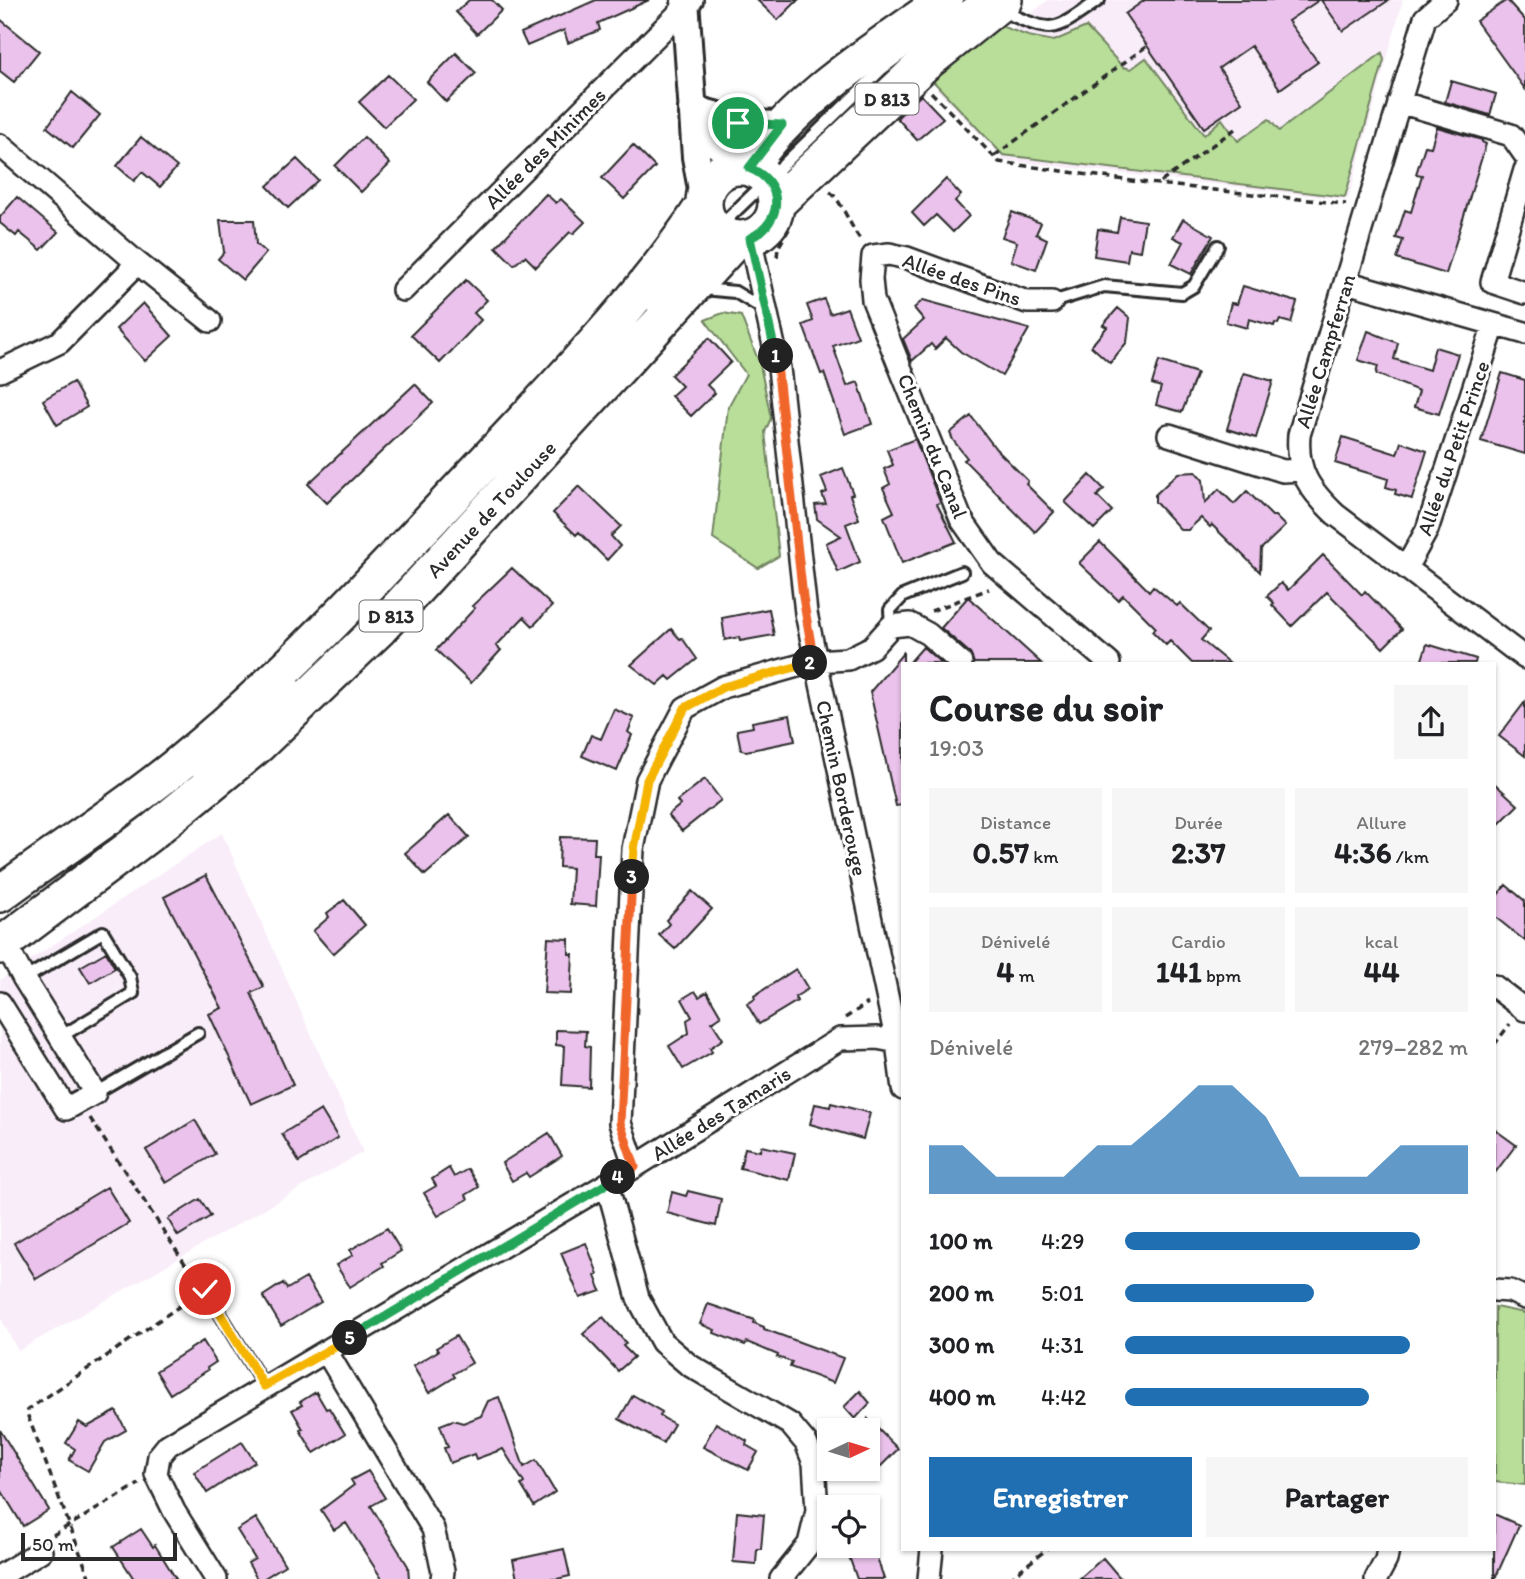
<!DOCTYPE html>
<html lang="fr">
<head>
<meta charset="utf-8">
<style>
	body { margin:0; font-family:Itim,sans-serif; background:#f6f6f6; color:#202124; height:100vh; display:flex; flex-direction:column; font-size:26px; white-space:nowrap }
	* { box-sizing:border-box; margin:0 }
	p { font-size:23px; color:#757577 }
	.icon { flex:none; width:38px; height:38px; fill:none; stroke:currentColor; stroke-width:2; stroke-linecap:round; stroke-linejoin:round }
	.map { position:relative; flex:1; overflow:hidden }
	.sheet { position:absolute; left:901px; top:662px; width:595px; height:889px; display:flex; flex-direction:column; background:#fff; border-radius:0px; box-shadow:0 2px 5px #0004 }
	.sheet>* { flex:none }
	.needle { width:46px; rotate:86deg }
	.tools { position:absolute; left:817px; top:1418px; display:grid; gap:14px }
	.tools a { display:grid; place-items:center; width:63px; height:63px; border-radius:0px; background:#fff; box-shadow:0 2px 5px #0004; font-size:35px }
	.scale { position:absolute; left:21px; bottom:18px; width:156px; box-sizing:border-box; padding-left:7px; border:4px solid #2b2b2b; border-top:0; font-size:19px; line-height:24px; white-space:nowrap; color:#2b2b2b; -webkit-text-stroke:5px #fff; paint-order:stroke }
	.pin { position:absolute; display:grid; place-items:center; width:60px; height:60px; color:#fff; margin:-30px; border:4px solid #fff; border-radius:50%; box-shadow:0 2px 7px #0007 }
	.km { position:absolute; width:35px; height:35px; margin:-18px; border-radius:50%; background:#222; color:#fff; font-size:19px; line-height:35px; text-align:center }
	.round { display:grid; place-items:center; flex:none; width:74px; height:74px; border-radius:0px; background:#f6f6f6 }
	.summary { display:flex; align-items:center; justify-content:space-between; height:119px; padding:0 28px }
	h1 { font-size:38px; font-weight:800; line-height:52px }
	.figures { display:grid; grid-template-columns:repeat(3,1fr); gap:10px; height:119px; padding:7px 28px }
	.figures div { display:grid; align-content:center; border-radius:0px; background:#f6f6f6; text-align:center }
	.figures b { font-size:30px; font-weight:800 }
	.figures small { font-size:19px; font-weight:400 }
	.figures p { font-size:19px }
	.chart { height:196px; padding:14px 28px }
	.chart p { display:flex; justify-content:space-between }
	.chart svg { width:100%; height:126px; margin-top:7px; fill:#1f6fb2; opacity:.7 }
	.cta { display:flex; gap:14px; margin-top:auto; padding:14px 28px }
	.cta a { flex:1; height:80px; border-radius:0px; background:#1f6fb2; color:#fff; font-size:28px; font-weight:800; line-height:80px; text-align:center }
	.cta a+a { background:#f6f6f6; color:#202124 }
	ul { padding:0 28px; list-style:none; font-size:23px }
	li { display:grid; grid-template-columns:112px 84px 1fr; align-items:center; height:52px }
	li i { height:18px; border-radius:9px; background:#1f6fb2 }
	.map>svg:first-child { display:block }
	.built { fill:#f9edf9 }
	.green { fill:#b8de99; stroke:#728462; stroke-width:2 }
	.building { fill:#eac2eb; stroke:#2b2b2b; stroke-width:2 }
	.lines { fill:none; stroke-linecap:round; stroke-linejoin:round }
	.service-casing { stroke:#2b2b2b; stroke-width:16 }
	.minor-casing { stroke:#2b2b2b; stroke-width:26 }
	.tertiary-casing { stroke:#2b2b2b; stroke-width:32 }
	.primary-casing { stroke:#2b2b2b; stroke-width:40 }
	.path { stroke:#2b2b2b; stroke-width:3.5; stroke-dasharray:7 5; stroke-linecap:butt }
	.service { stroke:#fff; stroke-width:10 }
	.minor { stroke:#fff; stroke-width:21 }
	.tertiary { stroke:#fff; stroke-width:26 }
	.primary { stroke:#fff; stroke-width:35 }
	.split-1-casing { stroke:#fff; stroke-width:14 }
	.split-2-casing { stroke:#fff; stroke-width:14 }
	.split-3-casing { stroke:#fff; stroke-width:14 }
	.split-4-casing { stroke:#fff; stroke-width:14 }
	.split-5-casing { stroke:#fff; stroke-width:14 }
	.split-6-casing { stroke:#fff; stroke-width:14 }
	.split-1 { stroke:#22a559; stroke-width:9 }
	.split-2 { stroke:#f0652b; stroke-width:9 }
	.split-3 { stroke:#f5b400; stroke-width:9 }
	.split-4 { stroke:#f0652b; stroke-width:9 }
	.split-5 { stroke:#22a559; stroke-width:9 }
	.split-6 { stroke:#f5b400; stroke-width:9 }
	.labels { text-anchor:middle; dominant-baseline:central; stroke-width:6; stroke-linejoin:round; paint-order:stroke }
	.shield { fill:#fff; stroke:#6b6b6b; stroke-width:2 }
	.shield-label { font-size:19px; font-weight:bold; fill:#2b2b2b }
	.street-label { font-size:21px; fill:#2b2b2b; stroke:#fff }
</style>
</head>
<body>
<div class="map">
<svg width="1525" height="1579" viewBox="0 0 1525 1579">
	<rect width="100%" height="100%" fill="#fff"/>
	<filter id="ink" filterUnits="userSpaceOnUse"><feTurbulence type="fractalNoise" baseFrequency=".0143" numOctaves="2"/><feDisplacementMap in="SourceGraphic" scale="14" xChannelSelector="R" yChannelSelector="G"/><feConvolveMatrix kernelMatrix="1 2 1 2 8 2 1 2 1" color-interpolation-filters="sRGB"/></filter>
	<g filter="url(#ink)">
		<!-- built -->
		<path class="built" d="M1048,0H1403L1348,200L1004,160L936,89Z
			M222,833L363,1152L18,1351L0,1317V980Z"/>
		<!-- green -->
		<path class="green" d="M998,25L1028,36L1054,41L1086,27L1123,67L1131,69L1146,58L1204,135L1222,119L1238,141L1269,119L1279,131L1382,53L1384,60L1345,197L1003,155L933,81Z
			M723,313L741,316L760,365L771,418L765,432L779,556L758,568L713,539L728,407L746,374L705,320Z
			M1495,1307L1525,1313V1485L1495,1482Z"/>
		<!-- building -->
		<path class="building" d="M469,0H492L502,10L477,34L456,12Z
			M596,0H649L598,23L600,30L568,43L564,30L527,46L521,33Z
			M757,0H798L778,20Z
			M1145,0H1319L1288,21L1318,62L1280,89L1251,46L1219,68L1242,102L1204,128L1125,14Z
			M1321,0H1389L1343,31Z
			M1507,0L1525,20V89L1476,21Z
			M0,19L39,51L14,82L0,71Z
			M456,53L476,73L446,102L427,82Z
			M388,75L413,99L384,127L359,102Z
			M1451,81L1496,94L1490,115L1445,102Z
			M72,92L100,115L73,148L47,127Z
			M921,95L943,118L917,140L897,118Z
			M1437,127L1482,140V142L1486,144L1446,274L1397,259L1403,240L1396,238L1405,210L1411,212L1422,175L1416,174L1425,146L1431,147Z
			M141,137L177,167L160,187L142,172L134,181L117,166Z
			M364,137L390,164L361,192L335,166Z
			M633,145L655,167L624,199L602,178Z
			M297,159L318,180L288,208L267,186Z
			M946,179L961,195L955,201L969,216L953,232L936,215L924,226L912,213Z
			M546,194L556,203L561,199L585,222L573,234L570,232L536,267L525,256L514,265L496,247Z
			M17,197L58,232L41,250L19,232L16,236L0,223V217Z
			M1012,212L1041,223L1036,234L1047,239L1036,270L1011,261L1017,242L1002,237Z
			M1120,217L1145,221L1140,251L1129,249L1127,261L1094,256L1098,229L1117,232Z
			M1183,219L1213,236L1191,274L1171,264L1183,242L1173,237Z
			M220,220H254L256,244L266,253L243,280L218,259L224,252Z
			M466,280L487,300L474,313L481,320L440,363L411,335Z
			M1243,286L1297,302L1291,323L1280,320L1278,324L1275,323L1274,326L1249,319L1247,328L1226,322L1231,303L1237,304Z
			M824,299L830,314L847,308L858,337L833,346L847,386L858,382L872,424L845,434L824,373L821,374L803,325L813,321L807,305Z
			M923,300L1029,329L1002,376L961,352L946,338L935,349L931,344L912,361L903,339L924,320L914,308Z
			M143,303L172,336L145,361L116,329Z
			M1118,308L1130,318L1127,342L1110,363L1091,346L1107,327L1103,325Z
			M1368,331L1398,343L1394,359L1429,370L1435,347L1458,354L1439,414L1414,407L1419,391L1376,374L1378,366L1358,360Z
			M709,338L731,362L707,385L715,393L691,416L671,396L682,386L671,375Z
			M1159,361L1197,373L1182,412L1156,405L1161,387L1152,384Z
			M1244,373L1273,381L1256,438L1227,429Z
			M1502,373L1525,380V454L1481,441Z
			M73,382L87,407L57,425L43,400Z
			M415,384L433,403L327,503L308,484Z
			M971,416L996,449L1028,481L1026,484L1054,512L1035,532L964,460L967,458L953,440L950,433Z
			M1343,437L1397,454L1401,442L1427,451L1412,499L1395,494L1396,490L1386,487L1388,479L1335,463Z
			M915,439L940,502L937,504L956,542L902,563L884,517L894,512L883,488L890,484L884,469L893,465L887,450Z
			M843,468L853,494L850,495L859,519L846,524L860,562L838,572L826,543L841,536L817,519L815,505L826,504L822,494L827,492L821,477Z
			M1196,472L1203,480L1205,503L1219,489L1234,504L1247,491L1272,516H1275L1285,526L1261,549L1260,572L1212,525L1210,527L1201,518L1188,530H1181L1155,502V495L1178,473Z
			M1090,475L1104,489L1097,496L1112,511L1094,529L1065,502Z
			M579,486L621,526L611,536L620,546L607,560L579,532L576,535L553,513Z
			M1100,542L1149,591L1153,586L1177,606L1180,603L1209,631L1201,640L1229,663H1192L1170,641L1166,645L1152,631L1156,628L1123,595L1118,600L1098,581L1079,563Z
			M1323,555L1362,595L1365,591L1402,629L1383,648L1327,592L1292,626L1272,605L1274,603L1267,596L1281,583L1288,590Z
			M512,568L552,606L533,626L524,617L496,646L501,650L471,683L436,650L475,608L472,606Z
			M968,597L1041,663H974L970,653L941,628Z
			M769,609L774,635L740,641L739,637L725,640L722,618Z
			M671,629L680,639L682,638L697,659L671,680L667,676L657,685L631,665Z
			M1427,644L1476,659L1475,663H1421Z
			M923,647L941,663H909Z
			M903,653V805L896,806L870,692Z
			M1525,702V756L1499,736Z
			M614,709L634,718L628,732L632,735L617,771L582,756L591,735L601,739Z
			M790,715L795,741L746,751L741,750L737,730L753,727L752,722Z
			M705,779L721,800L682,831L668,815L680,805L677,801Z
			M1494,783L1518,805L1494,829Z
			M449,815L469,837L425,875L405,853Z
			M560,837L595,838L594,854H599L596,906L570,904L572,868L559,867Z
			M206,875L264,987L251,993L293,1085L251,1104L209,1014L222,1008L164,897Z
			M1506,885L1525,901V941L1494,916V899Z
			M692,891L712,909L675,949L659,935L669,924L666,920Z
			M344,900L365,925L333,954L313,931L329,917L327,913Z
			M548,938L569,939V954H573L571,994L544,993Z
			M106,952L115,968L90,983L80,967Z
			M796,969L808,989L795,997L797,1001L759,1024L747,1004L755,999L754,996Z
			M695,991L699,997L707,992L721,1016L712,1022L723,1039L710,1048L712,1052L683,1069L669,1046L689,1033L687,1020L692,1017L682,999Z
			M556,1030L586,1031L585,1046L590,1047L589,1087L562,1085L564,1046L556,1045Z
			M831,1103L870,1113L863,1139L810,1124L815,1104L830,1107Z
			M321,1110L338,1138L299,1162L282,1134Z
			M195,1120L215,1154L166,1183L146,1150Z
			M1494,1129L1516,1145L1494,1174Z
			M549,1133L562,1156L529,1177L526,1173L512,1181L502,1163Z
			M761,1146L795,1153L789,1180L740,1168L745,1148L760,1151Z
			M449,1168L454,1177L468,1169L479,1187L466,1195L468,1199L438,1216L424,1193L436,1186L432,1179Z
			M107,1187L129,1223L36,1279L14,1243Z
			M688,1191L721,1199L716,1226L667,1213L672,1192L686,1196Z
			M200,1199L211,1216L178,1236L168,1219Z
			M387,1228L401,1251L382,1263L384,1266L350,1287L336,1265L353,1255L350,1250Z
			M586,1243L598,1274L595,1276L601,1291L580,1298L561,1253Z
			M306,1278L321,1302L281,1326L263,1296L283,1283L287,1289Z
			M708,1304L755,1320L754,1323L764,1327V1329L843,1358L833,1383L790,1367L792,1362L777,1357L778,1355L747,1342L745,1345L714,1333L715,1330L700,1324Z
			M603,1317L626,1343L623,1346L634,1357L618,1371L583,1334Z
			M456,1336L472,1363L453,1374L455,1377L429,1393L413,1366L438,1351L436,1348Z
			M203,1341L216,1362L207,1368L208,1370L170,1394L156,1371Z
			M860,1391L870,1403L855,1419L844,1407Z
			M316,1392L326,1409L329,1408L345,1434L314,1453L300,1430L303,1429L292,1410L302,1405L300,1402Z
			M633,1395L662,1412L660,1416L674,1424L663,1443L619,1419Z
			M499,1397L524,1467L536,1460L555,1492L534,1506L521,1485L524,1483L503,1449L476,1459L474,1454L450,1463L444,1448L448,1447L440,1425L453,1420L463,1423L481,1416L488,1401Z
			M116,1411L126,1430L105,1442L88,1471L69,1460L75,1449L66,1443L79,1422L87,1427Z
			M868,1419L898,1449L868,1479Z
			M716,1423L747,1441L746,1445L758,1452L748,1470L703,1447Z
			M0,1430L49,1510L23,1526L0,1488Z
			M242,1442L255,1462L207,1493L194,1472Z
			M368,1471L385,1498L371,1506L408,1566L409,1579H382L346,1523L334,1530L321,1510L354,1485L351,1480Z
			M737,1512L764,1515L761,1549H757L756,1564L733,1562Z
			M1494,1514L1519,1525L1495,1579H1494Z
			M256,1518L285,1565L263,1579H257L248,1563L255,1559L237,1530Z
			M141,1529L153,1547L155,1545L176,1579H134L113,1547Z
			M845,1545H873L884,1579H857Z
			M564,1549L570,1576L557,1579H517L513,1560Z
			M1103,1558L1121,1579H1079Z"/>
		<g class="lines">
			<defs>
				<path id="service" d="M1000,10C1055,34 1050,34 1099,0
					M703,289L735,292L765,310
					M1052,302L1104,286L1182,293L1194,286L1218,246
					M650,305L716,230L882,69L974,0
					M891,626L890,610L903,596L962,572
					M197,772L295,685
					M24,979L103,932L130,977L133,993L60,1037
					M95,1093L198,1033
					M205,1289L264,1386"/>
				<path id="minor" d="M1446,0L1425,18L1299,435C1296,472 1310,490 1335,514L1525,658
					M1399,102L1511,135L1525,155
					M0,145L135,261L210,321
					M1525,170L1492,282L1525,293
					M750,238L779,368L806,613L897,1043L903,1089
					M1346,282L1525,333
					M403,290L692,0
					M1052,302H1027L907,258L889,254L873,256L871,279L873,300L961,519L992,563L1109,663
					M0,371L60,342L129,272L135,261
					M1169,435L1283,471L1302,470
					M1406,568L1427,530L1494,325
					M1494,986L1525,1010
					M0,1003L66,1109L95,1093L24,979L5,943
					M635,1167L620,1123L633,849L647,780L685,708L723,687L815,661L848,659L872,647L891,626L910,624L928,634L961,663
					M607,1184L638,1298L662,1342L689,1365L790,1424L806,1443L814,1463L817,1511L809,1544L781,1579
					M1494,1290L1510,1291L1525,1298
					M326,1351L433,1529L443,1571L442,1579
					M0,1576L41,1551
					M216,1579L174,1511L156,1474L159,1456L168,1445L607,1184L840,1039L877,1038L903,1043
					M929,1579L932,1549
					M1376,1579L1386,1560L1388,1549"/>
				<path id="tertiary" d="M685,0L696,157L704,200
					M692,109L748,124L782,125
					M695,113L714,142L744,167"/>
				<path id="primary" d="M704 203a36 36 0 1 1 72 0a36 36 0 1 1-72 0Z
					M749,168C794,99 878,48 945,0
					M776,204L923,65L1004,0
					M0,894C59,850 123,810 180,763C296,668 396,556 499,447C571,370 646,293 704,205
					M0,946L153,831L258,745L380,628L737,239"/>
			</defs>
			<!-- service casing -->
			<use href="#service" class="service-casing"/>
			<!-- minor casing -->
			<use href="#minor" class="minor-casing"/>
			<!-- tertiary casing -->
			<use href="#tertiary" class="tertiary-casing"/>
			<!-- primary casing -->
			<use href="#primary" class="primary-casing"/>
			<!-- path -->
			<path class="path" d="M931,92L999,162L1139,182L1346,204
				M994,156L1147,46
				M1161,182L1235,129
				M830,192C840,198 851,228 861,240
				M777,257L778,248L789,229
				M931,611L989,589
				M845,1018L868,1003
				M1494,1045L1510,1024
				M90,1118L195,1279
				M53,1535L139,1484
				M90,1579L26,1411L193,1297
				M1009,1579L1047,1549"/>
			<!-- service -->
			<use href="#service" class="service"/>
			<!-- minor -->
			<use href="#minor" class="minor"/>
			<!-- tertiary -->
			<use href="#tertiary" class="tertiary"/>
			<!-- primary -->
			<use href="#primary" class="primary"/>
		</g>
	</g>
	<g class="lines" filter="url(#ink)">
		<defs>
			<path id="split-1" d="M738,123L782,125L749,168C785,182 784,222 750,238L776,356"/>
			<path id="split-2" d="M776,356L803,597L814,662L810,663"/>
			<path id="split-3" d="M632,877L634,849L647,780L685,708L723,687L810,663"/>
			<path id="split-4" d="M618,1177L635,1167L620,1123L632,877"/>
			<path id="split-5" d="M350,1338L618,1177"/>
			<path id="split-6" d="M205,1289L264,1386L350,1338"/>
		</defs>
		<!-- split-1 casing -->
		<use href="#split-1" class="split-1-casing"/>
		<!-- split-2 casing -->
		<use href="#split-2" class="split-2-casing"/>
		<!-- split-3 casing -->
		<use href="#split-3" class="split-3-casing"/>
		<!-- split-4 casing -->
		<use href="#split-4" class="split-4-casing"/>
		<!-- split-5 casing -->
		<use href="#split-5" class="split-5-casing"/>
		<!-- split-6 casing -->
		<use href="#split-6" class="split-6-casing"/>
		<!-- split-1 -->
		<use href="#split-1" class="split-1"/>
		<!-- split-2 -->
		<use href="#split-2" class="split-2"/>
		<!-- split-3 -->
		<use href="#split-3" class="split-3"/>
		<!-- split-4 -->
		<use href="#split-4" class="split-4"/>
		<!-- split-5 -->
		<use href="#split-5" class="split-5"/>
		<!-- split-6 -->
		<use href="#split-6" class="split-6"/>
	</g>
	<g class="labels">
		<!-- shield labels -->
		<g class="shield">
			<rect x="855.5" y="83.5" width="63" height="31" rx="5"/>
			<rect x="359.5" y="600.5" width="63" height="31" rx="5"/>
		</g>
		<g class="shield-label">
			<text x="887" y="99">D 813</text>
			<text x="391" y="616">D 813</text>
		</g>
		<!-- street labels -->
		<g class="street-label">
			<text transform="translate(545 148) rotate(-45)">Allée des Minimes</text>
			<text transform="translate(962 279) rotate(19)">Allée des Pins</text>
			<text transform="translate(1325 351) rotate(-73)">Allée Campferran</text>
			<text transform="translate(933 446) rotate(68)">Chemin du Canal</text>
			<text transform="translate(1453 448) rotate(-71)">Allée du Petit Prince</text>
			<text transform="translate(491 509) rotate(-47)">Avenue de Toulouse</text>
			<text transform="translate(842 788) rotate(78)">Chemin Borderouge</text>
			<text transform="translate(721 1113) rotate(-32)">Allée des Tamaris</text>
		</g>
	</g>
</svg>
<div class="tools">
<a><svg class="needle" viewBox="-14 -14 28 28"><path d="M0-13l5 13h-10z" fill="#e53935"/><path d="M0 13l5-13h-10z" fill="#757577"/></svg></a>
<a><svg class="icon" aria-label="locate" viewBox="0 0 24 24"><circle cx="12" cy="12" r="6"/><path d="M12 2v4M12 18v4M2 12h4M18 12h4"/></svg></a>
</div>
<div class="scale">50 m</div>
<div class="pin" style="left:738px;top:123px;background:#1e9e55"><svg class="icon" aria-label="arrive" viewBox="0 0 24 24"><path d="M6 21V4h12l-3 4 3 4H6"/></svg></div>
<div class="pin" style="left:205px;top:1289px;background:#d93025"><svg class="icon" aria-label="check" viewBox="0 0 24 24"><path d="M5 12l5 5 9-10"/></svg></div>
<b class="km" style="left:776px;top:356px">1</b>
<b class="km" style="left:810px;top:663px">2</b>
<b class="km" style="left:632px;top:877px">3</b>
<b class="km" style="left:618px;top:1177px">4</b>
<b class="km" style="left:350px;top:1338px">5</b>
<section class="sheet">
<div class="summary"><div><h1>Course du soir</h1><p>19:03</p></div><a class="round"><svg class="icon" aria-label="share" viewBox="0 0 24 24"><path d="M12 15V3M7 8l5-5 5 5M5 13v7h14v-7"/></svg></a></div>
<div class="figures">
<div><p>Distance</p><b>0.57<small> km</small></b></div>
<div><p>Durée</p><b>2:37</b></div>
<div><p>Allure</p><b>4:36<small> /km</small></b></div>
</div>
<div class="figures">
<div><p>Dénivelé</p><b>4<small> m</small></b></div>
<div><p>Cardio</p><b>141<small> bpm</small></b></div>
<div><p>kcal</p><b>44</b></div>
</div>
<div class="chart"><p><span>Dénivelé</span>279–282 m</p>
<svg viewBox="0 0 160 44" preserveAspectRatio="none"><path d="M0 44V27L10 27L20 38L30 38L40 38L50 27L60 27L70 17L80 6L90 6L100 17L110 38L120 38L130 38L140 27L150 27L160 27V44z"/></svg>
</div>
<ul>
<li><b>100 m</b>4:29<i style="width:86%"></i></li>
<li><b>200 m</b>5:01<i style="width:55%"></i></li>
<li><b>300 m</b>4:31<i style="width:83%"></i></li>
<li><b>400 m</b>4:42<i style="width:71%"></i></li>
</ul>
<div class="cta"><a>Enregistrer</a><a>Partager</a></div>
</section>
</div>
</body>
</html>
